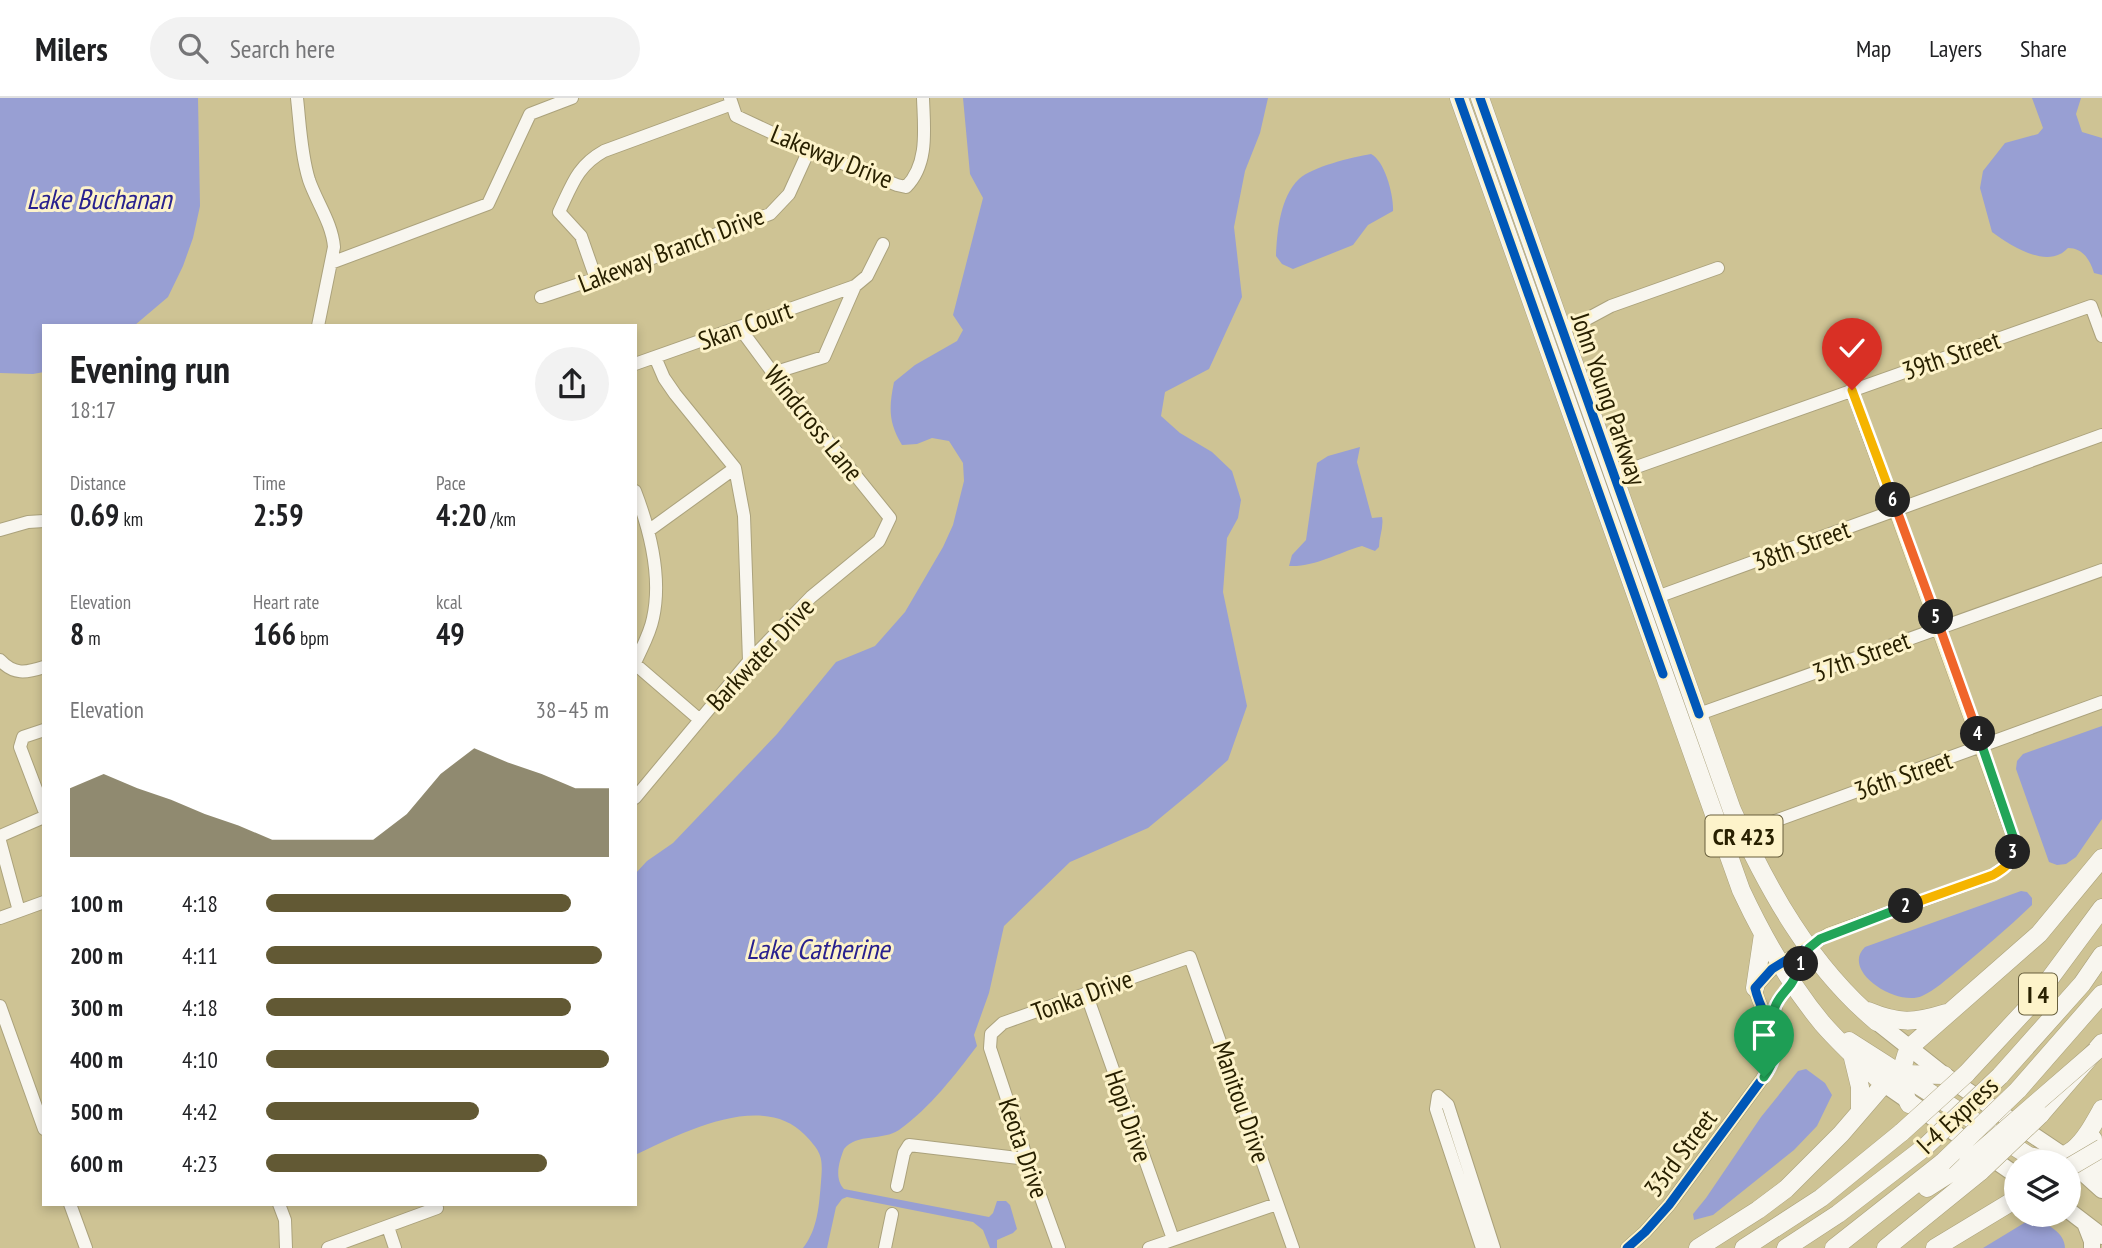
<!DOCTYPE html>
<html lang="en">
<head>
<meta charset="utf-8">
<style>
	body { margin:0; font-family:"PT Sans Narrow",sans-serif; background:#f2f2f2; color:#202124; height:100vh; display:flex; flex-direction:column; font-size:26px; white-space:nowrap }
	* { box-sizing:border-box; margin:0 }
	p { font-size:23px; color:#757577 }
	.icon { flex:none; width:38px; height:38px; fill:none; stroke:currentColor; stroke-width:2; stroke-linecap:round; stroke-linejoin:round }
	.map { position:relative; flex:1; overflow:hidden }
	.panel { position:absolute; left:42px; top:226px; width:595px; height:882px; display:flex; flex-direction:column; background:#fff; border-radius:0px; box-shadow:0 4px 10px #0003 }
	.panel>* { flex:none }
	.tools { position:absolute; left:2004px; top:1052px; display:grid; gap:14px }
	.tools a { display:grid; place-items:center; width:77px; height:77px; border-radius:50%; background:#fff; box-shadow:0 4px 10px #0003; font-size:35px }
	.pin { position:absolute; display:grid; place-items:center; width:60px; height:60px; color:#fff; margin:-72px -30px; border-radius:50% 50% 50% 0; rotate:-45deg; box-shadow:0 0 7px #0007 }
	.pin .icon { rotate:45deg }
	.km { position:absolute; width:35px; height:35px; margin:-18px; border-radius:50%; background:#222; color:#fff; font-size:19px; line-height:35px; text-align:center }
	.round { display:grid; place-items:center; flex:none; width:74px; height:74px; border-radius:37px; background:#f2f2f2 }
	.head { display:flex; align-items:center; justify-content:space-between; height:119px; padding:0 28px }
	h1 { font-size:38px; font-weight:700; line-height:52px }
	.stats { display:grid; grid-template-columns:repeat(3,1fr); gap:10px; height:119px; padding:7px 28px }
	.stats div { display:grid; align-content:center }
	.stats b { font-size:30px; font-weight:700 }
	.stats small { font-size:19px; font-weight:400 }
	.stats p { font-size:19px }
	.chart { height:196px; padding:14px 28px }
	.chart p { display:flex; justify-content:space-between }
	.chart svg { width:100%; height:126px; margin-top:7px; fill:#625934; opacity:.7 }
	ul { padding:0 28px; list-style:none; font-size:23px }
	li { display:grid; grid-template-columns:112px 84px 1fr; align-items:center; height:52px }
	li i { height:18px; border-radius:9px; background:#625934 }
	header { display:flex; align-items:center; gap:42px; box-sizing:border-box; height:98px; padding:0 35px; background:#fff; border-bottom:2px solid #e0e0e0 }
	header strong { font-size:33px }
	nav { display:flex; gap:38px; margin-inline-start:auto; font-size:24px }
	.search { width:490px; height:63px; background:#f2f2f2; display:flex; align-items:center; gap:18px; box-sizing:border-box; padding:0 24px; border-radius:38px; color:#757577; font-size:26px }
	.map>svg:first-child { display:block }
	.water { fill:#989fd3 }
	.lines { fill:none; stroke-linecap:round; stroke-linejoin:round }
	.minor-casing { stroke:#aba27c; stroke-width:14 }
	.major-casing { stroke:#aba27c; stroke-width:18 }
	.highway-casing { stroke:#aba27c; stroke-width:19 }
	.minor { stroke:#f8f6ef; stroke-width:12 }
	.major { stroke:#f8f6ef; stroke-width:16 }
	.highway { stroke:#f8f6ef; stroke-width:18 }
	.highway-bridge-casing { stroke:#aba27c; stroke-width:19; stroke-linecap:butt }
	.highway-bridge { stroke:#f8f6ef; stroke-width:18 }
	.cycleway-casing { stroke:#fdf3ca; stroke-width:13 }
	.cycleway { stroke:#0057b8; stroke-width:9 }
	.split-1-casing { stroke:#fff; stroke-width:14 }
	.split-2-casing { stroke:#fff; stroke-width:14 }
	.split-3-casing { stroke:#fff; stroke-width:14 }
	.split-4-casing { stroke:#fff; stroke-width:14 }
	.split-5-casing { stroke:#fff; stroke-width:14 }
	.split-6-casing { stroke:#fff; stroke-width:14 }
	.split-7-casing { stroke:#fff; stroke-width:14 }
	.split-1 { stroke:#22a559; stroke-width:9 }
	.split-2 { stroke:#22a559; stroke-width:9 }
	.split-3 { stroke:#f5b400; stroke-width:9 }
	.split-4 { stroke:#22a559; stroke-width:9 }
	.split-5 { stroke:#f0652b; stroke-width:9 }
	.split-6 { stroke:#f0652b; stroke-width:9 }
	.split-7 { stroke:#f5b400; stroke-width:9 }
	.labels { text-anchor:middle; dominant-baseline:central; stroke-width:6; stroke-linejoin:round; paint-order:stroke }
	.shield { fill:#fdf3ca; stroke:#685f3d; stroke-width:2 }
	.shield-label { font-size:24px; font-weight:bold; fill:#282000 }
	.street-label { font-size:26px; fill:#282000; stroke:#fdf3ca }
	.water-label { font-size:28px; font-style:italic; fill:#29218e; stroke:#fdf3ca }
</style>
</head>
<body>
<header>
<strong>Milers</strong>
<div class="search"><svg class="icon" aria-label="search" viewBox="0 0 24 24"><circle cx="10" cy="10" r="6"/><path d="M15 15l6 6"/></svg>Search here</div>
<nav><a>Map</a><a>Layers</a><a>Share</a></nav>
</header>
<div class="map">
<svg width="2102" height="1150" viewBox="0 0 2102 1150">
	<rect width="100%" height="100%" fill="#cec394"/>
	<!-- water -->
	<path class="water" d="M0,0H198L200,108L193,140L183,168L168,199L135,227L44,228V274L33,276L0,275Z
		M963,0H1268L1260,35L1245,73L1234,129L1242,199L1209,271L1165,294L1161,318L1180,335L1212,354L1232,373L1241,402L1238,420L1227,440L1223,494L1247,608L1228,662L1200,687L1148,730L1070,764L1004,828L989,895L974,937L977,948C955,977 930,1010 899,1032C883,1043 857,1035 844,1051C839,1064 834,1080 844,1091L989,1119L993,1115L997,1103H1006L1010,1107L1017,1131L1013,1135L997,1142V1150H990L983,1132L973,1124L847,1099L842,1101L836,1109L827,1150H803C818,1131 819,1107 821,1084C823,1059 822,1055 805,1037C762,992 680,1036 635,1057V776L647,763L673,745L777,636L836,564L875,548L905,514L943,449L953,427L964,383L963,365L949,343L932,340L917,346L902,347C888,324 889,309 894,284L915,267L957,243L963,232L953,217L983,100L970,76Z
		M2032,0H2081L2076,16L2082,34L2102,40V177L2094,175C2090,162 2083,150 2068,150C2048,172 2011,148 1992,134L1980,90L1983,73L2005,45L2038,36L2043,30Z
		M1371,56C1385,63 1394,98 1393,113L1368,127L1353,147L1293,171L1282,166L1276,158C1277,134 1280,99 1299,81C1312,69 1352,59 1371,56Z
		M1360,349L1357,364L1372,420L1382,419C1384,429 1379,439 1379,449L1375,453L1362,448C1337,455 1316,469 1289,468L1292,457L1306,442L1317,365L1328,358Z
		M2102,628V721L2076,759L2066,766L2057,767L2049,764L2016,671L2017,663L2023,656Z
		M2021,793L2027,794L2032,800V807C2008,830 1983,851 1958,872C1947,881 1935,892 1922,898C1897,909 1840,873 1865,849Z
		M1806,971L1825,985L1832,997L1817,1028L1794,1052L1713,1117L1694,1122L1693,1116L1706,1100L1761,1019L1798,973Z
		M2034,1119C2047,1127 2065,1134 2065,1150H1983Z"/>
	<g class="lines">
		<defs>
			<path id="minor" d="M297,0C300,27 301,56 309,82C317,105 332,125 334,149L318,228
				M730,0L736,18L809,52L897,87L906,89C929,66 924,30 923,0
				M331,165L488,106L530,16L572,0
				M596,181L581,138L559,114C572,87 577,68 604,53L732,6
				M541,199L618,173L770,116L789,96L809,52
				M1562,230L1585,222L1611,208L1718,170
				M655,259L664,280L675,296L735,370L744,418L749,563
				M635,266L855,188L867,178L883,146
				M773,275L824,259L855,188
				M1614,377L2091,208L2102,238
				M635,393C650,432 662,479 653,520C650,536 641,551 635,565
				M0,432L28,424L44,423
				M648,433L735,370
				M1657,499L2102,337
				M0,562C14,577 26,575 44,569
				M635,566L700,622
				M1699,616L2102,472
				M44,632L23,639L20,649L44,712
				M635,700L749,563L811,499L879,443L890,420L773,275L739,229
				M1742,735L2102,604
				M0,738L44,719
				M0,743L19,813
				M0,820L44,804
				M1086,895L1173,1141
				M0,908L44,1031
				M1771,928L1777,904L1792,885L1809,850
				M1438,998L1448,1007L1494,1150
				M1438,998L1436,1011L1482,1150
				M897,1088L904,1055L909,1047L1027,1061
				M70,1106L86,1150
				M279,1106L285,1122L286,1150
				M388,1129L395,1150
				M328,1150L437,1110
				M885,1150L892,1116
				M1059,1150L1027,1061L990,950L991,936L1003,925L1190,859L1293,1150
				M1149,1150L1277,1106
				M1627,1150L1645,1134L1669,1107L1768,973C1787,934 1763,926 1755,890L1772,871L1829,836L1993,777C2008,768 2012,761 2015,744L1852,292"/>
			<path id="major" d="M1877,924L1944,977L2064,1058L2102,1092
				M1884,986L2016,1077
				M2068,1112L2102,1138
				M2085,1125L2092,1143V1150"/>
			<path id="highway" d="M1459,0L1741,792C1763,839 1789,885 1822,925C1841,947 1863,967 1884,986
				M1480,0L1732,712C1767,790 1810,868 1877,924
				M1755,890L1763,836
				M1868,913C1899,926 1914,925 1946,915
				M1849,943L2029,1058C2071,1069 2084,1043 2102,1011
				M1852,956L1860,989V1014
				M1966,976L2031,906L2102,810
				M2000,978L2082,886L2102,857
				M2018,992L2102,896
				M1909,1006C1900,987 1900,969 1909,950L2039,836L2102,760
				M2040,1017L2102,945
				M2093,1041V1058L2102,1085
				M1927,1090L1968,1064
				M1698,1150L1758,1112L1786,1091L1841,1036L1884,986L1902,976L1944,977
				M1744,1150L1821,1100L1902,1034
				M1786,1150L1838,1116L1925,1049
				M1834,1150L1943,1064
				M1886,1150L1981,1073
				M1935,1150L2016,1101"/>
		</defs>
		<!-- minor casing -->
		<use href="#minor" class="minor-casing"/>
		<!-- major casing -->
		<use href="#major" class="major-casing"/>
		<!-- highway casing -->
		<use href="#highway" class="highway-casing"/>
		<!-- minor -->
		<use href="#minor" class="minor"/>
		<!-- major -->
		<use href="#major" class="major"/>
		<!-- highway -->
		<use href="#highway" class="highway"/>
		<defs>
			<path id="highway-bridge" d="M1902,1034L1966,976
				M1925,1049L2000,978
				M1943,1064L2018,992
				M1968,1064L2096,953
				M2068,1070L2102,1050
				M1981,1073L2040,1017"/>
		</defs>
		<!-- highway-bridge casing -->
		<use href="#highway-bridge" class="highway-bridge-casing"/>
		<!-- highway-bridge -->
		<use href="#highway-bridge" class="highway-bridge"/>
		<defs>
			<path id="cycleway" d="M1459,0L1663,576
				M1480,0L1699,616
				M1627,1150L1645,1134L1669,1107L1768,973C1787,934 1763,926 1755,890L1772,871L1829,836L1993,777C2008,768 2012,761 2015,744L1852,292"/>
		</defs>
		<!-- cycleway casing -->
		<use href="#cycleway" class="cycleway-casing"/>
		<!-- cycleway -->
		<use href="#cycleway" class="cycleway"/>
	</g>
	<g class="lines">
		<defs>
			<path id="split-1" d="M1764,979C1786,948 1766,938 1775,909C1778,900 1785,894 1791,886C1795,880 1798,873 1801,866"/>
			<path id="split-2" d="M1801,866L1809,850L1820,841L1906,808"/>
			<path id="split-3" d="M1906,808L1993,777C2003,771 2011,766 2013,754"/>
			<path id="split-4" d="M1978,636L2015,744L2013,754"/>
			<path id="split-5" d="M1936,519L1978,636"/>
			<path id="split-6" d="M1893,402L1936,519"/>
			<path id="split-7" d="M1852,292L1893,402"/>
		</defs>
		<!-- split-1 casing -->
		<use href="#split-1" class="split-1-casing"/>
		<!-- split-2 casing -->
		<use href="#split-2" class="split-2-casing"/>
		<!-- split-3 casing -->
		<use href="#split-3" class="split-3-casing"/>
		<!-- split-4 casing -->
		<use href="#split-4" class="split-4-casing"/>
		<!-- split-5 casing -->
		<use href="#split-5" class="split-5-casing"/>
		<!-- split-6 casing -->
		<use href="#split-6" class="split-6-casing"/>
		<!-- split-7 casing -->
		<use href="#split-7" class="split-7-casing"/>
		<!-- split-1 -->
		<use href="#split-1" class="split-1"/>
		<!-- split-2 -->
		<use href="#split-2" class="split-2"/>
		<!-- split-3 -->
		<use href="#split-3" class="split-3"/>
		<!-- split-4 -->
		<use href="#split-4" class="split-4"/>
		<!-- split-5 -->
		<use href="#split-5" class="split-5"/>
		<!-- split-6 -->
		<use href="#split-6" class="split-6"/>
		<!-- split-7 -->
		<use href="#split-7" class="split-7"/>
	</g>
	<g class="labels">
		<!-- shield labels -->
		<g class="shield">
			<rect x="1705.5" y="717.5" width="77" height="41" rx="5"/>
			<rect x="2019" y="875.5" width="38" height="41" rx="5"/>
		</g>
		<g class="shield-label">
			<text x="1744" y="738">CR 423</text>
			<text x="2038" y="896">I 4</text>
		</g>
		<!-- street labels -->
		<g class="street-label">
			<text transform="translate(832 58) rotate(22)">Lakeway Drive</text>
			<text transform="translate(671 151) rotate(-21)">Lakeway Branch Drive</text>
			<text transform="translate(745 227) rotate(-20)">Skan Court</text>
			<text transform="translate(1951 257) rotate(-19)">39th Street</text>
			<text transform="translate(1609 301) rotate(71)">John Young Parkway</text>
			<text transform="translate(814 325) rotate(51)">Windcross Lane</text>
			<text transform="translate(1801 447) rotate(-20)">38th Street</text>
			<text transform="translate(760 556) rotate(-47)">Barkwater Drive</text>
			<text transform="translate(1861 558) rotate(-20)">37th Street</text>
			<text transform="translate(1903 677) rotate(-19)">36th Street</text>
			<text transform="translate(1082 897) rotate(-20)">Tonka Drive</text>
			<text transform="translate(1242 1004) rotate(71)">Manitou Drive</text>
			<text transform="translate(1957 1017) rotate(-43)">I-4 Express</text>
			<text transform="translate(1129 1018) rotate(71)">Hopi Drive</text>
			<text transform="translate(1024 1050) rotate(71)">Keota Drive</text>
			<text transform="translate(1680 1055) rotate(-53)">33rd Street</text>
		</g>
		<!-- water labels -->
		<g class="water-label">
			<text x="99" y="100">Lake Buchanan</text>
			<text x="818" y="850">Lake Catherine</text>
		</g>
	</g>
</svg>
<div class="tools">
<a><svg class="icon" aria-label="layers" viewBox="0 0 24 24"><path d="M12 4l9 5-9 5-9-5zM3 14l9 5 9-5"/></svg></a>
</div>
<div class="pin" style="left:1764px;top:979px;background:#1e9e55"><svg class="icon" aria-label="arrive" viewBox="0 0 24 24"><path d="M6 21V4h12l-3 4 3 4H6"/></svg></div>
<div class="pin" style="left:1852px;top:292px;background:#d93025"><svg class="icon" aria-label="check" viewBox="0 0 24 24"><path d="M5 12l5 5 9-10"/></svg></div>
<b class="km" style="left:1801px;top:866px">1</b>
<b class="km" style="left:1906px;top:808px">2</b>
<b class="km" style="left:2013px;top:754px">3</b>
<b class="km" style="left:1978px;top:636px">4</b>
<b class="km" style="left:1936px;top:519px">5</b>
<b class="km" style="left:1893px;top:402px">6</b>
<section class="panel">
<div class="head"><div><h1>Evening run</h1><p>18:17</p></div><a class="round"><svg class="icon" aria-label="share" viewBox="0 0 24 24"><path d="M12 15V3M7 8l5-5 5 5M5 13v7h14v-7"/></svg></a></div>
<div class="stats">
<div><p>Distance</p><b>0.69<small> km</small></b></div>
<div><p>Time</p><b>2:59</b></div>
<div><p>Pace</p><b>4:20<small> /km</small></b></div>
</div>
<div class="stats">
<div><p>Elevation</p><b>8<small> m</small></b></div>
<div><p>Heart rate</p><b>166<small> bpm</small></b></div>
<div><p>kcal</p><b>49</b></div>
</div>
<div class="chart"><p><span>Elevation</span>38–45 m</p>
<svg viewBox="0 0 160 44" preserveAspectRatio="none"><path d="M0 44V20L10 15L20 20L30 24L40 29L50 33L60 38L70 38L80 38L90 38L100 29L110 15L120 6L130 11L140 15L150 20L160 20V44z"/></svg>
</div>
<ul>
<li><b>100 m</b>4:18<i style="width:89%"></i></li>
<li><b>200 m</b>4:11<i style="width:98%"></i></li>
<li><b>300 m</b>4:18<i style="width:89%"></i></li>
<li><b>400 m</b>4:10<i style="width:100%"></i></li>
<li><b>500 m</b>4:42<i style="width:62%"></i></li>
<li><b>600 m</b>4:23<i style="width:82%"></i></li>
</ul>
</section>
</div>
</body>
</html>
